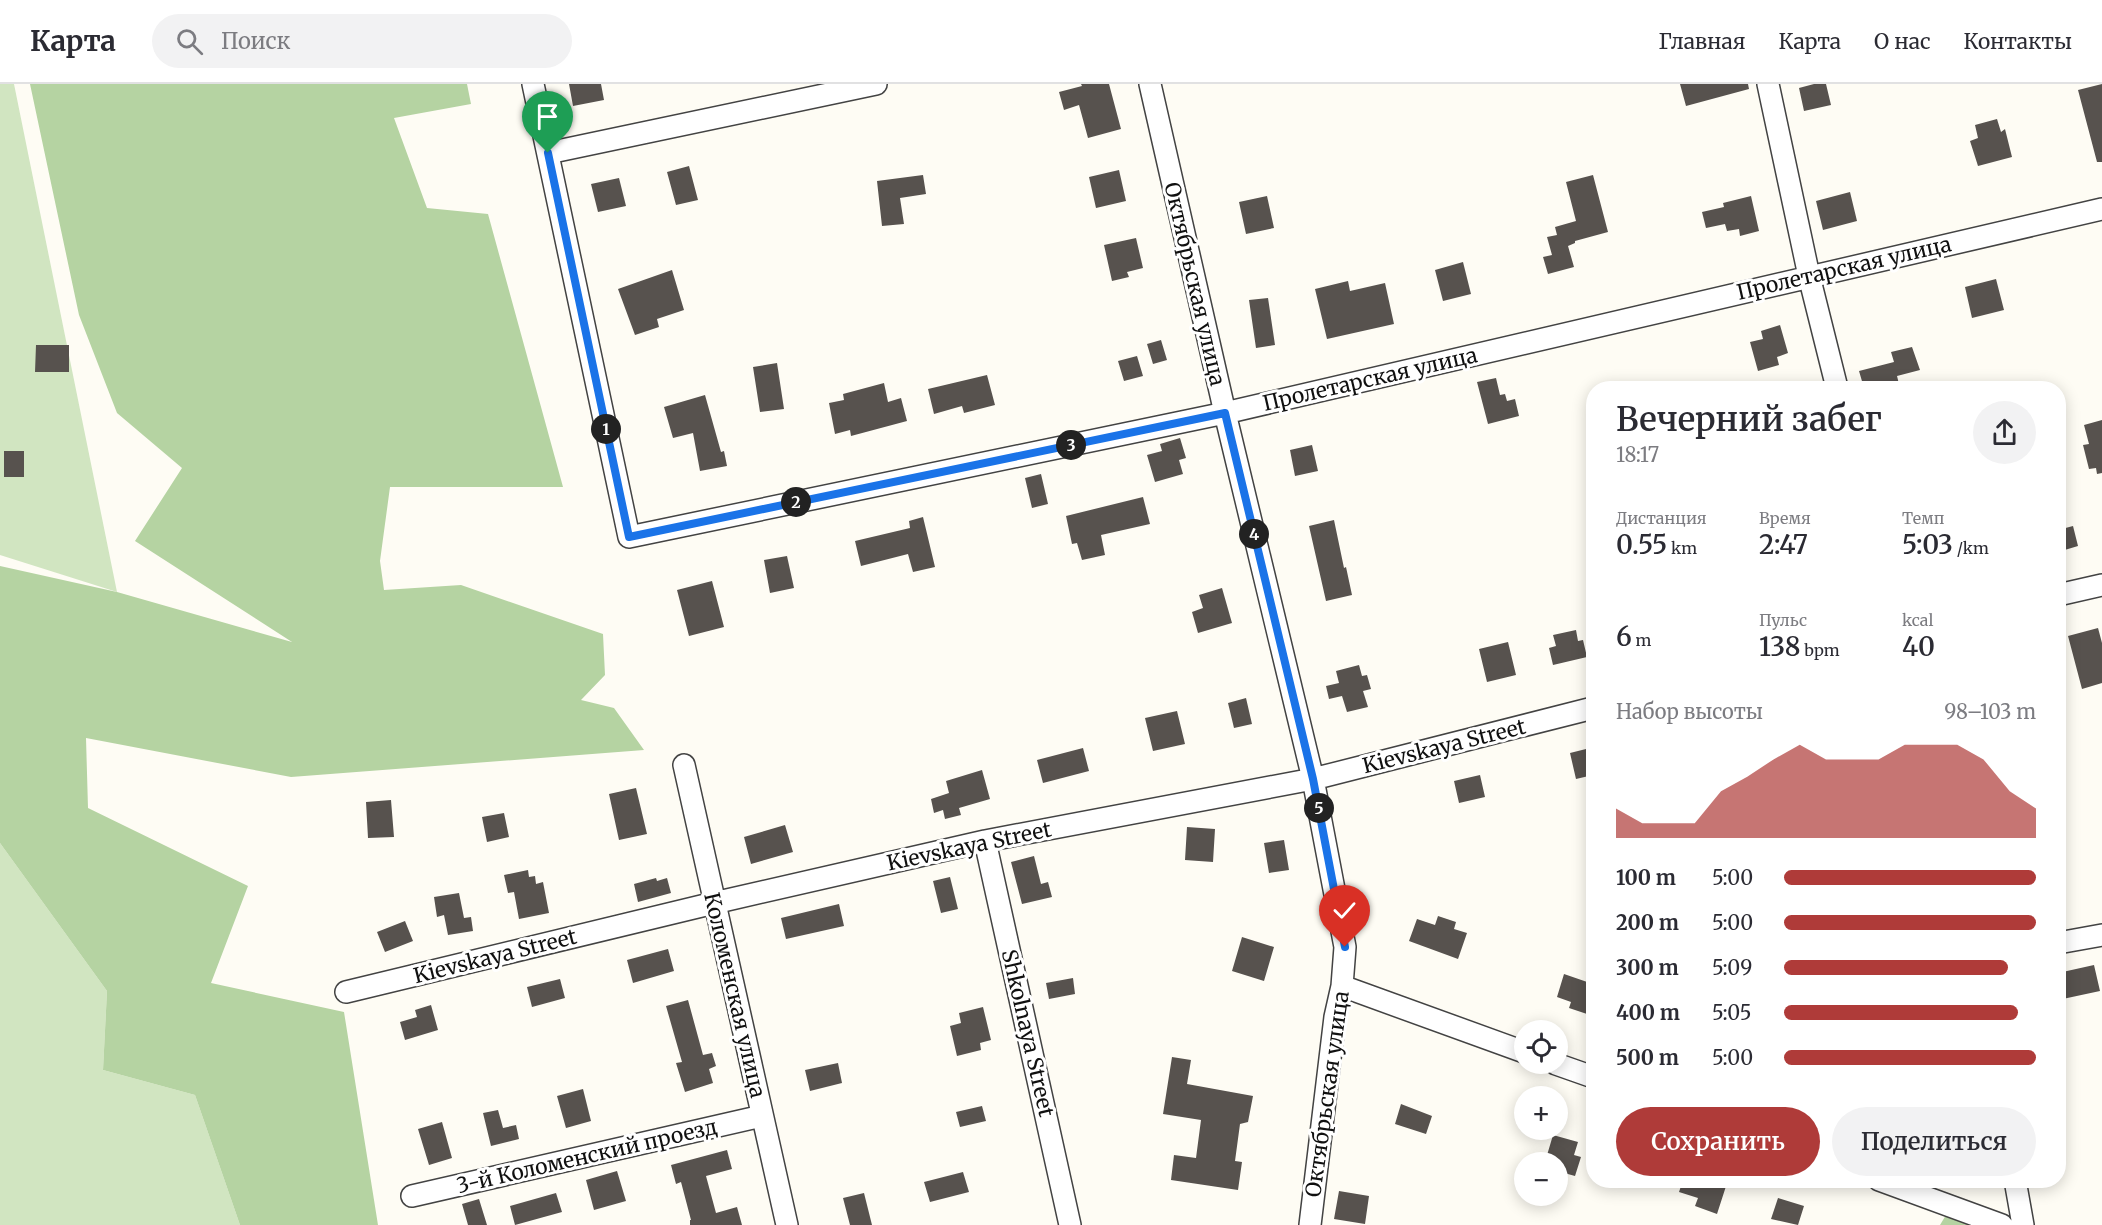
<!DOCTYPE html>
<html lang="ru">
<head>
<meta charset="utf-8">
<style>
	body { margin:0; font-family:Merriweather,serif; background:#f2f2f3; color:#2b2b33; height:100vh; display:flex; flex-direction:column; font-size:22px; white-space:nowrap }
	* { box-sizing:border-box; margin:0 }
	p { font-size:20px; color:#7c7c81 }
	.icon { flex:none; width:33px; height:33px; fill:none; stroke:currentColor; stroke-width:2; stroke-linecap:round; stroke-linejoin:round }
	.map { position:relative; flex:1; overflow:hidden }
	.sheet { position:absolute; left:1586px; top:297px; width:480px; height:807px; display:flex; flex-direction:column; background:#fff; border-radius:24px; box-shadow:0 3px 15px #0003 }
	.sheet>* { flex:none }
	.tools { position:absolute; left:1514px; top:936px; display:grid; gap:12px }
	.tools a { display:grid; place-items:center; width:54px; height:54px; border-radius:50%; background:#fff; box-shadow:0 3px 15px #0003; font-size:30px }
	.pin { position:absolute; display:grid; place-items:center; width:51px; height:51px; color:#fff; margin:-62px -26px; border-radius:50% 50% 50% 0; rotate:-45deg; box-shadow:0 0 6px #0007 }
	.pin .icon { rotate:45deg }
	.km { position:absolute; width:30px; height:30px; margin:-15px; border-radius:50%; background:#222; color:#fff; font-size:16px; line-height:30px; text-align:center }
	.round { display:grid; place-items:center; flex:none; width:63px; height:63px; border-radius:32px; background:#f2f2f3 }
	.headline { display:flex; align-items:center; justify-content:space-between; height:102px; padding:0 30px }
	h1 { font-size:33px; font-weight:600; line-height:45px }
	.stats { display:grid; grid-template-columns:repeat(3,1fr); gap:9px; height:102px; padding:6px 30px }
	.stats div { display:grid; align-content:center }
	.stats b { font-size:26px; font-weight:600 }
	.stats small { font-size:16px; font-weight:400 }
	.stats p { font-size:16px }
	.chart { height:168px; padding:12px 30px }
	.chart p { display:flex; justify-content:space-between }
	.chart svg { width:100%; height:108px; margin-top:6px; fill:#af3b39; opacity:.7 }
	.button { display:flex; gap:12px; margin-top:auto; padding:12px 30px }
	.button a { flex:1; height:69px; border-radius:36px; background:#af3b39; color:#fff; font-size:24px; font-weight:600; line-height:69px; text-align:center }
	.button a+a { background:#f2f2f3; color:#2b2b33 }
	ul { padding:0 30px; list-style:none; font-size:20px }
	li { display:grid; grid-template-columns:96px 72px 1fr; align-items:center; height:45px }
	li i { height:15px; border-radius:8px; background:#af3b39 }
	header { display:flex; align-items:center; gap:36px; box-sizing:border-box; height:84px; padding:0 30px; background:#fff; border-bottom:2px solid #e1e1e2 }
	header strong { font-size:28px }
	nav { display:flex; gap:33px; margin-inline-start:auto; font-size:21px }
	.search { width:420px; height:54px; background:#f2f2f3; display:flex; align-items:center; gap:15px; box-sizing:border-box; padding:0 21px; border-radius:33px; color:#7c7c81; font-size:22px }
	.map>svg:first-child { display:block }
	.green { fill:#d1e5c1 }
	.forest { fill:#b5d3a2 }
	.building { fill:#57524e }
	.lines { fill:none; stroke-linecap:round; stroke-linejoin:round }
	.minor-casing { stroke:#434343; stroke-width:24 }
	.minor { stroke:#fff; stroke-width:21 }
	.route-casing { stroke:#fff; stroke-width:12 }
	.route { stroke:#1a73e8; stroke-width:8 }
	.labels { text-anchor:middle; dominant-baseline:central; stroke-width:6; stroke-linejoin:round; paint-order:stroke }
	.street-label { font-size:21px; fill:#101010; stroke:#fff }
</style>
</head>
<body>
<header>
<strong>Карта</strong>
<div class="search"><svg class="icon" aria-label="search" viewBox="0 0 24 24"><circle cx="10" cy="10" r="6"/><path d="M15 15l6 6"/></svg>Поиск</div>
<nav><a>Главная</a><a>Карта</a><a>О нас</a><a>Контакты</a></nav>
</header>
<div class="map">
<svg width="2102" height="1141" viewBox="0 0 2102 1141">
	<rect width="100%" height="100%" fill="#fefcf4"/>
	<!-- green -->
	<path class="green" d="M0,0H14L117,508L0,471Z
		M0,759L107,907L103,986L195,1011L240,1141H0Z"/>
	<!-- forest -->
	<path class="forest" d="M30,0H467L471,20L394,34L427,124L488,130L563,403H390L380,477L384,506L461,501L603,550L605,591L581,616L614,624L644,666L291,693L86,654L88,724L248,802L211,899L344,928L378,1141H240L195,1011L103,986L107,907L0,759V482L117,508L292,558L135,457L182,384L117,329L79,231Z
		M1949,1126L1989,1141H1940Z"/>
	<!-- building -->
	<path class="building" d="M569,0H601L604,16L573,22Z
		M1081,0H1109L1121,45L1088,54L1079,21L1064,26L1059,8L1082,2Z
		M1680,0H1748L1749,5L1686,22Z
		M1814,0H1826L1831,21L1804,27L1799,4Z
		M2102,0V78H2097L2078,6Z
		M1997,35L2001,48L2005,45L2012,73L1978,82L1970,57L1978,54L1975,41Z
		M689,82L698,116L676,121L667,88Z
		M1119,86L1126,117L1096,124L1089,93Z
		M923,91L926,110L900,114L904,140L882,142L877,97Z
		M1593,91L1608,148L1575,157V159L1568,162L1574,183L1548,190L1543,173L1552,171L1547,153L1557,151L1555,143L1576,137L1566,98Z
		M619,94L626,122L598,128L591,100Z
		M1850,108L1857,137L1823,146L1816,117Z
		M1267,112L1274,144L1246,150L1239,118Z
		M1751,112L1759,147L1740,152L1739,145L1727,147L1725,140L1706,144L1702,128L1724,123L1723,119Z
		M1136,154L1143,184L1127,188L1129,193L1112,197L1104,161Z
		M1463,178L1471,210L1443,217L1435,186Z
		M672,186L684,226L657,235L659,243L635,251L618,205Z
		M1996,195L2004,226L1972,234L1965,203Z
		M1348,197L1350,207L1385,199L1394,240L1327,255L1315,205Z
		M1268,214L1275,261L1256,264L1249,216Z
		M1780,241L1788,269L1777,273L1779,281L1758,287L1750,258L1763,255L1761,247Z
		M1161,256L1167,276L1153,280L1147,260Z
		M36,261H69V288H35Z
		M1912,263L1920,286L1897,292L1900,304H1864L1859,287L1894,278L1891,268Z
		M1137,272L1143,292L1124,297L1118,277Z
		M777,279L784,325L760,328L753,283Z
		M987,291L995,321L964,329L962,322L934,330L928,305Z
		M1496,294L1500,311L1505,310L1507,317L1515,315L1519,332L1488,340L1477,298Z
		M884,299L888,318L901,314L907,337L851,352L850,346L835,350L829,319L844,316L843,310Z
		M705,311L721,368L724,367L727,382L700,387L693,349L673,354L664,323Z
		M2102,336V389L2097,390L2096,384L2089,385L2083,361L2089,360L2084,341Z
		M1180,354L1186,374L1179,376L1183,390L1155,398L1147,371L1162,367L1160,360Z
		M1312,361L1318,387L1295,392L1290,366Z
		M4,367H24V393H4Z
		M1041,390L1048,420L1032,424L1025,394Z
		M1143,413L1150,440L1101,451L1105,471L1082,476L1077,459L1072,460L1066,432Z
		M923,433L935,483L913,488L908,470L861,482L855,457L910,444L909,437Z
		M1334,436L1344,484L1346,483L1352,511L1326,517L1309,442Z
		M2073,442L2078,462L2058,468V446Z
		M787,472L794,504L770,509L764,476Z
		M712,497L724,543L689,552L677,506Z
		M1222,504L1232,539L1198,549L1192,528L1203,524L1199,511Z
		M2098,544L2102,559V599L2082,605L2068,552Z
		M1576,546L1578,557L1583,556L1587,573L1553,581L1549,564L1556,562L1553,551Z
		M1508,558L1516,591L1487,598L1479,565Z
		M1359,581L1362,592L1367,591L1371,605L1363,607L1368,623L1347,628L1342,612L1329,615L1326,602L1339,599L1336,587Z
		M1246,614L1252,640L1234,644L1228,619Z
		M1177,627L1185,660L1153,667L1145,634Z
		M1083,664L1089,687L1043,699L1037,676Z
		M1586,665L1593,691L1576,695L1570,669Z
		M982,686L990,715L959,724L961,731L945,735L943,726L934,729L931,715L949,709L946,697Z
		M1480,691L1485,713L1459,719L1454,697Z
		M636,704L647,750L619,756L609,710Z
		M391,716L394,753L368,754L366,718Z
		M504,729L509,753L487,758L482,733Z
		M785,741L793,768L751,780L744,753Z
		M1187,743L1215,745L1213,778L1185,776Z
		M1284,756L1289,786L1269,789L1264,759Z
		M1034,772L1041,800L1048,798L1052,813L1022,820L1011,778Z
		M528,786L529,793L535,792L536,800L543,798L549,829L519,835L514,808L508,809L504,791Z
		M950,793L958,825L941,829L933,797Z
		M656,794L657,797L667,794L671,809L638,818L634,800Z
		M459,809L464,834L471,833L473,847L448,851L444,831L437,833L434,813Z
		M839,820L844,842L786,855L781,834Z
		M1438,832L1456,838L1454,845L1467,849L1458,875L1409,857L1417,835L1435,841Z
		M405,837L413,857L385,868L377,848Z
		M1242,853L1274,863L1264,897L1232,887Z
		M668,865L674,887L633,899L627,876Z
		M2094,881L2100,907L2058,916V889Z
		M1564,890L1593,900V932L1569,924L1571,918L1557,913Z
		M1073,894L1075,910L1049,915L1046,899Z
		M560,895L565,914L532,923L527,903Z
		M688,916L703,971L712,969L716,982L709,985L713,999L685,1008L676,979L682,978L666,922Z
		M431,921L438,946L405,956L400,938L417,933L415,926Z
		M983,923L991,956L980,959L981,966L957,972L950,942L961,939L959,929Z
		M1172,973L1191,976L1187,1000L1253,1012L1248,1038L1240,1040L1235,1077L1242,1078L1238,1106L1171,1096L1174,1071L1196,1074L1201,1036L1163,1030Z
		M838,979L842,999L810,1007L805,986Z
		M583,1005L591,1037L566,1044L557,1012Z
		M1401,1020L1432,1032L1426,1050L1395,1040Z
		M982,1022L986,1037L960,1043L956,1028Z
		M498,1026L503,1044L516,1041L519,1055L491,1062L483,1029Z
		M442,1038L452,1074L429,1081L418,1045Z
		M1553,1051L1578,1058L1574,1071L1581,1073L1575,1092L1557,1087V1078H1545Z
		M727,1066L732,1085L706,1092L716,1129L737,1123L742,1141H690V1136H691L681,1098L676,1100L671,1081Z
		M617,1087L626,1117L594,1126L586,1096Z
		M963,1088L969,1108L930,1118L924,1098Z
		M1683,1096H1728L1717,1130L1695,1122L1698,1114L1679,1108Z
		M1339,1107L1369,1112L1365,1140L1334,1135Z
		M556,1109L562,1128L515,1141L510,1122Z
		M864,1109L872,1141H850L843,1114Z
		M1778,1114L1804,1122L1798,1141L1771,1135Z
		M479,1115L487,1141H468L462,1120Z"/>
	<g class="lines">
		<defs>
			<path id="minor" d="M533,0L629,453L1225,329L2102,125
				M1150,0L1225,329L1313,695L1345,863L1342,902L1335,933L1310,1141
				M1768,0L1809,192L1837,304
				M548,69L876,0
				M2058,511L2102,501
				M684,681L787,1141
				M985,757L1070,1141
				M2058,859L2102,851
				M1342,902L1524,968
				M346,908L714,819L985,757L1313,695L1593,624
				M1556,980L1593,993
				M1879,1096L2002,1141
				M2015,1096L2023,1141
				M412,1112L762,1032"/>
		</defs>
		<!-- minor casing -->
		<use href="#minor" class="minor-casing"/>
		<!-- minor -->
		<use href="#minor" class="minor"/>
	</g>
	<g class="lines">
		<defs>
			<path id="route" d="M548,69L629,453L1225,329L1313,695L1345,863"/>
		</defs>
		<!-- route casing -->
		<use href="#route" class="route-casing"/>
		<!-- route -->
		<use href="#route" class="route"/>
	</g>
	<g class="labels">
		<!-- street labels -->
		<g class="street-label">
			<text transform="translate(1844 184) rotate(-13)">Пролетарская улица</text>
			<text transform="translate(1195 200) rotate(77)">Октябрьская улица</text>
			<text transform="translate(1370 295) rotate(-13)">Пролетарская улица</text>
			<text transform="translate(1444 662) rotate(-14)">Kievskaya Street</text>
			<text transform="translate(969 762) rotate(-12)">Kievskaya Street</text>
			<text transform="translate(495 872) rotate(-14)">Kievskaya Street</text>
			<text transform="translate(735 911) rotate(77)">Коломенская улица</text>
			<text transform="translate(1028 949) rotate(77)">Shkolnaya Street</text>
			<text transform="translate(1327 1010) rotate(-82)">Октябрьская улица</text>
			<text transform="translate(587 1072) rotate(-13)">3-й Коломенский проезд</text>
		</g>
	</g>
</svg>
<div class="tools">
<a><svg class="icon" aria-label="locate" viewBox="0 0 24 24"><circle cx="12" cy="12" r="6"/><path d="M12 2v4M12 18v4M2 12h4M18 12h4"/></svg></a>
<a>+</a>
<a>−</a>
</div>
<div class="pin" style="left:548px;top:69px;background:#1e9e55"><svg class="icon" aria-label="arrive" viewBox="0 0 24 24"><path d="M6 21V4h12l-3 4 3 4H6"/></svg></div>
<div class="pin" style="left:1345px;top:863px;background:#d93025"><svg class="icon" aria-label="check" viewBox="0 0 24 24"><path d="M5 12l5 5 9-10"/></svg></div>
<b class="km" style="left:606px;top:345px">1</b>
<b class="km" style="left:796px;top:418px">2</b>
<b class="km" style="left:1071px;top:361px">3</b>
<b class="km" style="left:1254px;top:450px">4</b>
<b class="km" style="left:1319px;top:724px">5</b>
<section class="sheet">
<div class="headline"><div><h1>Вечерний забег</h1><p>18:17</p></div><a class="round"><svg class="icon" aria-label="share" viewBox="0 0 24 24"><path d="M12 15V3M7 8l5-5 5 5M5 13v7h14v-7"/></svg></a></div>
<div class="stats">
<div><p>Дистанция</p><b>0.55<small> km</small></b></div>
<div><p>Время</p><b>2:47</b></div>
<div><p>Темп</p><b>5:03<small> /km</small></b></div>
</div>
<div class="stats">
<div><b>6<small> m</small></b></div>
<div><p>Пульс</p><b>138<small> bpm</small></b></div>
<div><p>kcal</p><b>40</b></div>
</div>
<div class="chart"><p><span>Набор высоты</span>98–103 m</p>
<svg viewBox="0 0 160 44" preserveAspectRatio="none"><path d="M0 44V32L10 38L20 38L30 38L40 25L50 19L60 12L70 6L80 12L90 12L100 12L110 6L120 6L130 6L140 12L150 25L160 32V44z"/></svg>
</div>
<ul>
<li><b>100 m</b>5:00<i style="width:100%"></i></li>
<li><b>200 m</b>5:00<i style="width:100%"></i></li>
<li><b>300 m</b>5:09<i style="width:89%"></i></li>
<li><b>400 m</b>5:05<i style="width:93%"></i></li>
<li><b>500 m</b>5:00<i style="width:100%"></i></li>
</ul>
<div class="button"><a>Сохранить</a><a>Поделиться</a></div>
</section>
</div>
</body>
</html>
